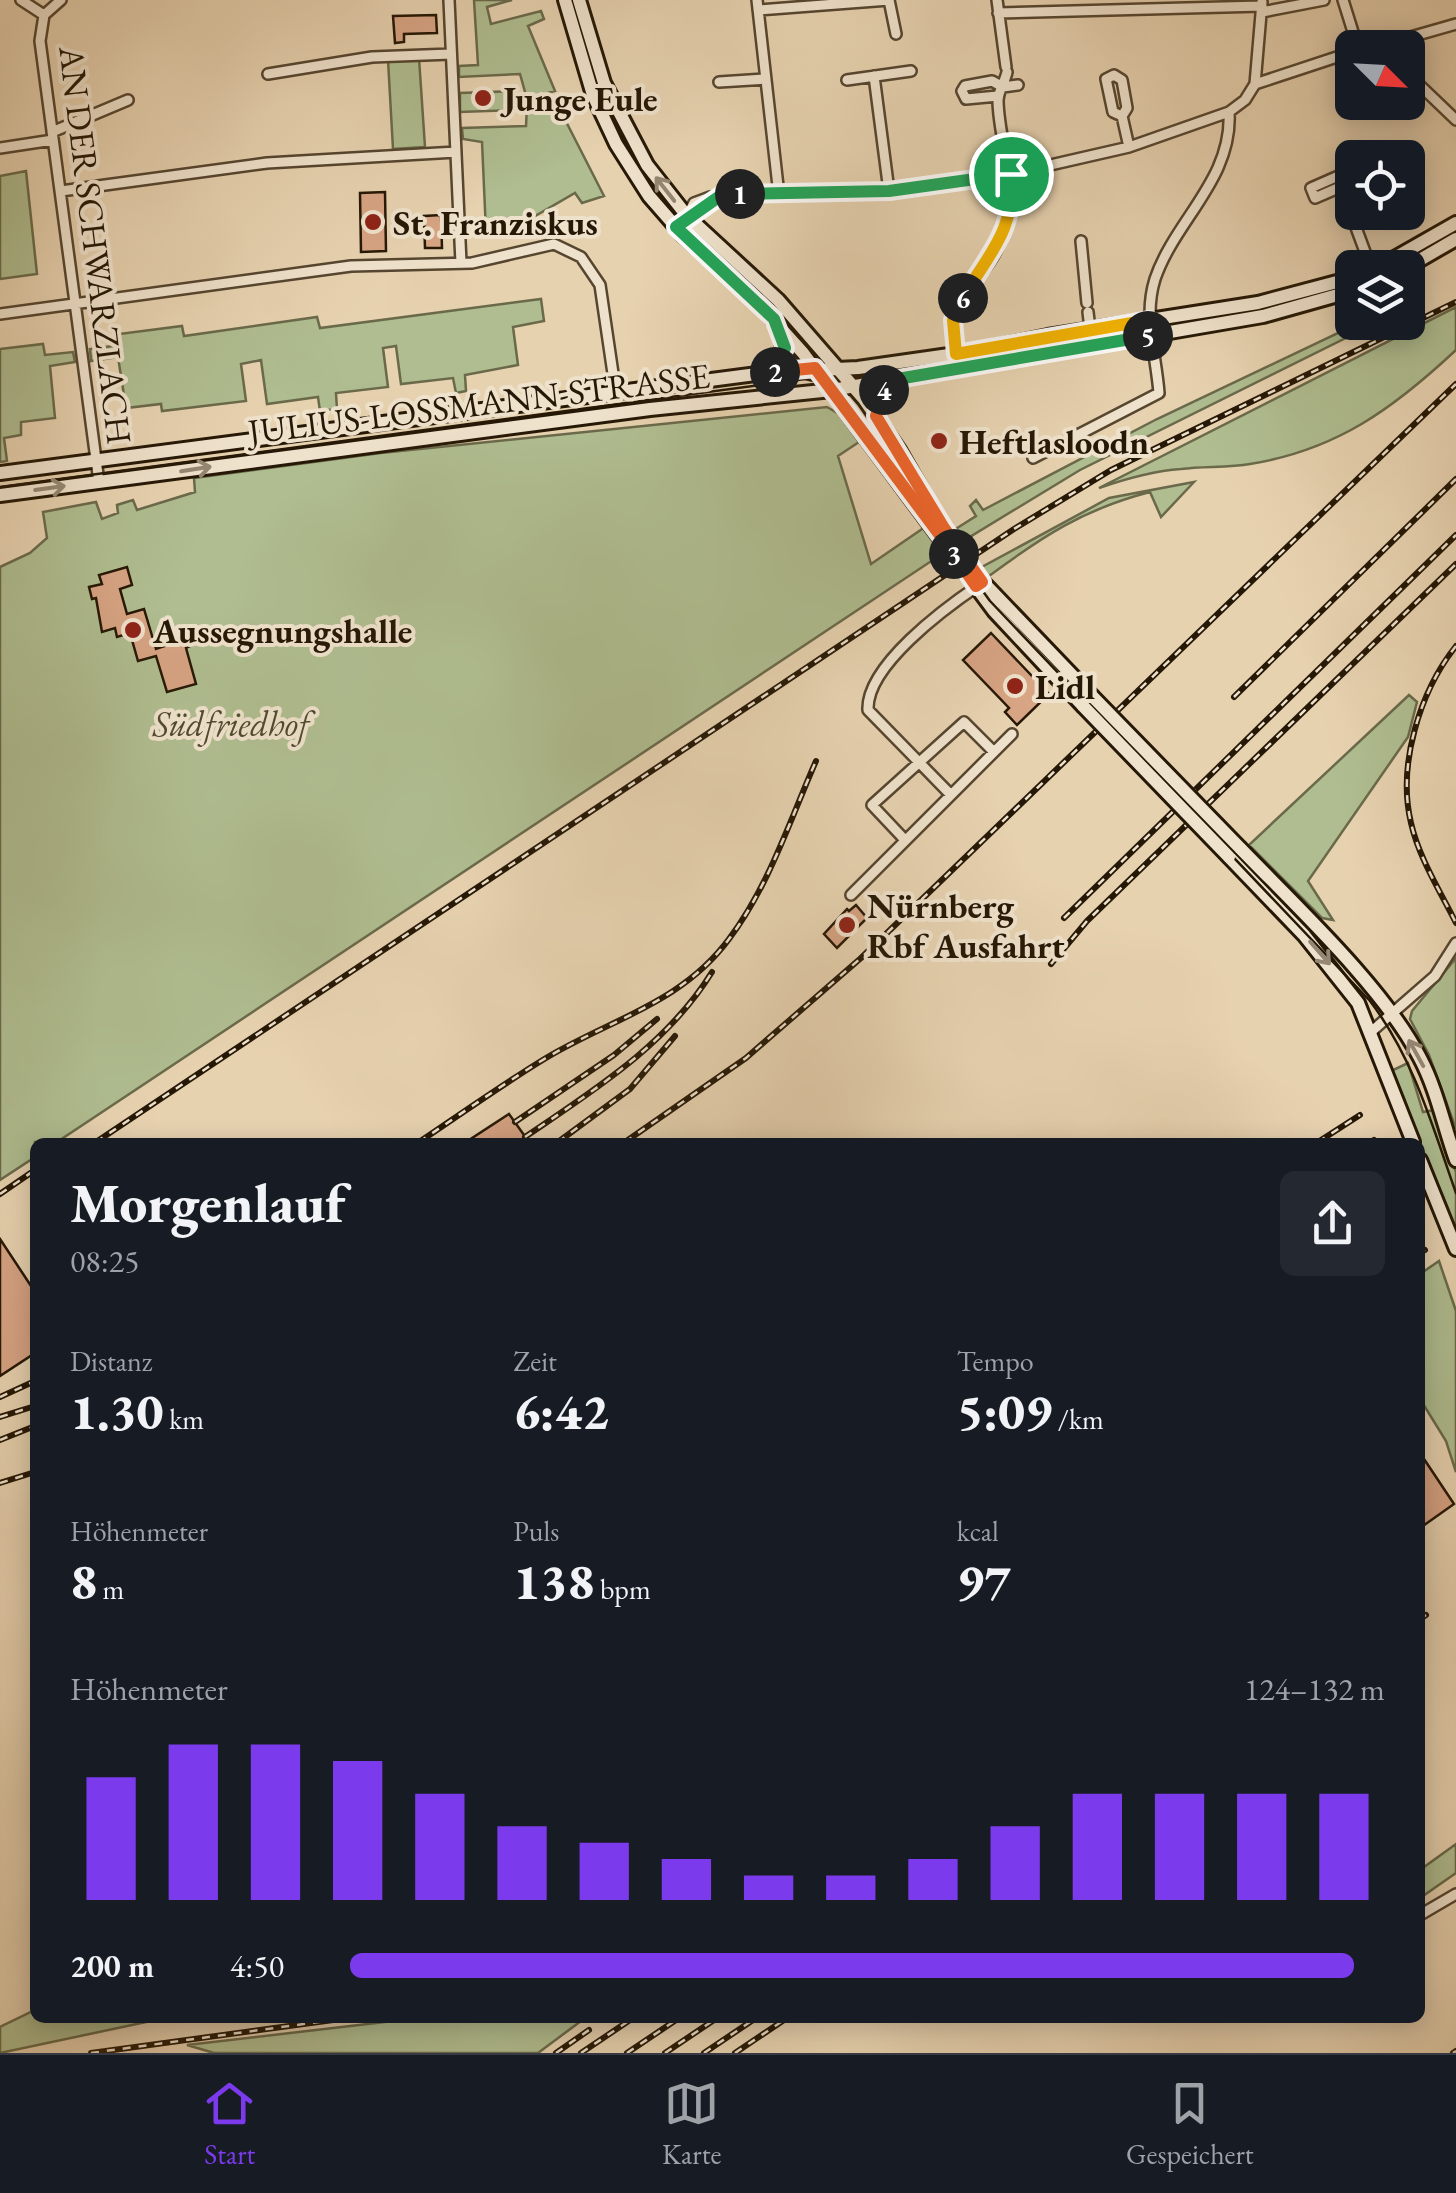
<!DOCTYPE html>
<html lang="de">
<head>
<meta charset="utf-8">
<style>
	body { margin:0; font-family:"EB Garamond",serif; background:#242831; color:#f1f3f6; height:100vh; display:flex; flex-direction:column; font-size:38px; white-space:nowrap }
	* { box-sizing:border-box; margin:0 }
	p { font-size:32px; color:#9ea1a6 }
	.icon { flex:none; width:55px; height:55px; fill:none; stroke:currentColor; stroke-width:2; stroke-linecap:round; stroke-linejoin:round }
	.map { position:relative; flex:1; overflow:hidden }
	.sheet { position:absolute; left:30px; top:1138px; width:1395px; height:885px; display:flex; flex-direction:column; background:#171b24; border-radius:15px; box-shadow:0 5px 25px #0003 }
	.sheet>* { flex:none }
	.needle { width:65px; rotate:114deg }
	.buttons { position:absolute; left:1335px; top:30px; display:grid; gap:20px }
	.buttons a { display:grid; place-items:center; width:90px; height:90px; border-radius:15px; background:#171b24; box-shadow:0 5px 25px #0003; font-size:50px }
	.pin { position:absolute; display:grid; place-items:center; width:85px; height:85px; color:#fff; margin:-42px; border:5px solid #fff; border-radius:50%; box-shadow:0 2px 10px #0007 }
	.km { position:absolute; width:50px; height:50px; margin:-25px; border-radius:50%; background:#222; color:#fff; font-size:28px; line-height:50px; text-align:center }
	.round { display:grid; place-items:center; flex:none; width:105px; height:105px; border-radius:15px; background:#242831 }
	.overview { display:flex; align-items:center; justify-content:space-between; height:170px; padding:0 40px }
	h1 { font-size:55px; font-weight:800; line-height:75px }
	.figures { display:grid; grid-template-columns:repeat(3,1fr); gap:15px; height:170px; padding:10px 40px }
	.figures div { display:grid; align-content:center }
	.figures b { font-size:50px; font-weight:800 }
	.figures small { font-size:28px; font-weight:400 }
	.figures p { font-size:28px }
	.chart { height:280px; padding:20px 40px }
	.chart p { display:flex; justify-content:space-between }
	.chart svg { width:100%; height:180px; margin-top:10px; stroke:#7c3aed; stroke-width:6 }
	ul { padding:0 40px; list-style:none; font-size:32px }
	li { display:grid; grid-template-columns:160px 120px 1fr; align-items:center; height:75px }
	li i { height:25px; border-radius:12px; background:#7c3aed }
	.menu { display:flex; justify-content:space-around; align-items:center; height:140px; border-top:2px solid #363941; background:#171b24; font-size:28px; color:#9ea1a6 }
	.menu a { display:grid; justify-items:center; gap:5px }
	.menu .on { color:#7c3aed }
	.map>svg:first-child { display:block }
	.green { fill:#afbd90; stroke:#6a6a4b; stroke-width:2.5 }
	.building { fill:#d7a484; stroke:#261806; stroke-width:2.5 }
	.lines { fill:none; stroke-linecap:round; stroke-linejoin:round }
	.minor-casing { stroke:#564630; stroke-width:14 }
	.secondary-casing { stroke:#261806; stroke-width:18 }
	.minor { stroke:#efe2cc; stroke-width:9 }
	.secondary { stroke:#efe2cc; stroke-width:12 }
	.tram { stroke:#261806; stroke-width:2.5 }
	.rail-casing { stroke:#261806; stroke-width:6 }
	.rail { stroke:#efe2cc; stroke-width:2.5; stroke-dasharray:8; stroke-linecap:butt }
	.secondary-bridge-casing { stroke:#261806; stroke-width:18; stroke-linecap:butt }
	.secondary-bridge { stroke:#efe2cc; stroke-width:12 }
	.oneway { stroke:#958773 }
	.split-1-casing { stroke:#fff; stroke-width:20 }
	.split-2-casing { stroke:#fff; stroke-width:20 }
	.split-3-casing { stroke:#fff; stroke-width:20 }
	.split-4-casing { stroke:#fff; stroke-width:20 }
	.split-5-casing { stroke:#fff; stroke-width:20 }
	.split-6-casing { stroke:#fff; stroke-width:20 }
	.split-7-casing { stroke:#fff; stroke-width:20 }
	.split-1 { stroke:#22a559; stroke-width:12 }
	.split-2 { stroke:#22a559; stroke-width:12 }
	.split-3 { stroke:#f0652b; stroke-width:12 }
	.split-4 { stroke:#f0652b; stroke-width:12 }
	.split-5 { stroke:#22a559; stroke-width:12 }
	.split-6 { stroke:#f5b400; stroke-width:12 }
	.split-7 { stroke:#f5b400; stroke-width:12 }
	.poi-dot { fill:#8f2418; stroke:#efe2cc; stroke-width:4 }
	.labels { text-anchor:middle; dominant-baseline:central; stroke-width:8; stroke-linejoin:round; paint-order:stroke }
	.poi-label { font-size:35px; font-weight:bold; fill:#261806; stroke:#efe2cc; text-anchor:start }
	.street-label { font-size:35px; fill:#261806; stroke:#efe2cc }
	.park-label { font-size:35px; font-style:italic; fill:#4f4a2f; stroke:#efe2cc }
</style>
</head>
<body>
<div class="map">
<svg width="1456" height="2053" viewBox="0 0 1456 2053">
	<rect width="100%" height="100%" fill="#e7d2b0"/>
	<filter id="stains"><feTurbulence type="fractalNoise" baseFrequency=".002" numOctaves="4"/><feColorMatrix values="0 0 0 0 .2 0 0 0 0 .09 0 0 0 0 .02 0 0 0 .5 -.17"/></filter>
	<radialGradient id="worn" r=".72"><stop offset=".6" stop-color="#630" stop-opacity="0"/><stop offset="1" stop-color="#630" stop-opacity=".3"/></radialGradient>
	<!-- green -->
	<path class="green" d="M474,0H512L487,7L491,24L541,11L544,19L528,26L555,91L527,99L520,74L459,77V66L478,65Z
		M419,58L425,147L393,149L388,60Z
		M516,91L517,110L460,112V93Z
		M555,100L604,196L582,203L575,193L523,223L486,232L482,142L463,139L462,128L526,126L527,106Z
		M26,171L37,274L0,279V176Z
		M541,299L544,321L513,327L518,365L465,375L466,391L456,393L453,378L401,384L396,346L383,348L388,387L336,393L337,409L320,411L318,397L267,404L261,360L241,364L246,401L162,411L161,404L126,408L118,357L91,361L90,349L120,345L119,334L182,326L184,336L317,317L320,328Z
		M1456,307V350C1394,408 1337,450 1250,464C1228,468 1204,466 1181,469C1153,471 1125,479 1099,488Z
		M1361,322L1376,323L1080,470L963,541L954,530L976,516L970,506L976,500L983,510L1157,419Z
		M43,344L45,355L73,352L75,362L50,366L55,418L21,422V435L4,438L7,461L0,462V349Z
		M827,407L839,414L859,442L838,456L871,564L925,527L942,554L57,1142H35V1157L0,1180V567L30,553L47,538L43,512L96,502L102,519L118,513L117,505L133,500L137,510L195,492L194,478L381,453Z
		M1194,482L1161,517L1150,492C1084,509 1043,536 989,576L980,568L1109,498Z
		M1409,695L1417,702L1408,737L1308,881L1333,920L1322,918L1249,845Z
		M1456,958V1129L1429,1055L1410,1019L1412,1011Z
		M1408,1063L1423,1112L1434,1110L1456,1172V1241L1389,1072Z
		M1439,1261L1456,1311V1472L1446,1441L1420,1399V1274Z
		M1456,1844V1873L1420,1898V1870Z
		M35,2010V2018H165L0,2053V2027Z
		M419,2018H585L538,2053H214L187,2045Z"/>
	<!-- building -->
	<path class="building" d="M436,15L437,33L404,34V42L395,43L393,16Z
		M385,192L386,251L361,252L360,193Z
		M441,215L442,248H425L424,216Z
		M127,567L132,585L120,589L127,614L144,609L156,649L188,638L190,646L186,648L196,684L167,692L156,656L138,661L130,633L117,637L115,628L102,632L96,598L92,599L89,587L102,584L99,575Z
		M991,633L1049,694L1017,725L1005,712L1009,708L963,660Z
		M856,905L867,918L837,948L824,934L847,909L849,911Z
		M509,1114L529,1142H466Z
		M0,1239L35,1292V1353L0,1376Z
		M1420,1453L1454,1504L1420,1528Z"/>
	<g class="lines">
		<defs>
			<path id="minor" d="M21,0L44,15
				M449,0L461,263
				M757,0L779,195
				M889,0L896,34
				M997,0L1006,67
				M1343,0L1358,48
				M758,10L889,0
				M1262,12L1324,0
				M998,13L1262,6
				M44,15L40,41L99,482
				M44,15L61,0
				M1372,48L1456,24
				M268,74L372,57L451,54
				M1408,74L1456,120
				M874,76L889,191
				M847,80L911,71
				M719,82L766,79
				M1255,84L1262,2
				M998,96L966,99L962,91L965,86L992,81L1003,87L1018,85
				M1122,116L1113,112L1106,79L1114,75L1122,80L1127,108L1122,116L1129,147
				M52,132L128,100
				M0,148L53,140
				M1352,170L1311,188L1315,198L1352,182
				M1341,187L1371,268
				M61,191L267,163L456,152
				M687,216L694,203L710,197L889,191L1011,174L1129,147L1229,112L1245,100L1255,84L1352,52
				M689,216L718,197
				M1081,241L1087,303
				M1088,312L1090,329
				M0,314L351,266L472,263L554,244L581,257L600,285L616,394
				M956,354C949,281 987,287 1005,230C1020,185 999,146 998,101C998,91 1005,82 1007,72
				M1033,458L1159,393C1156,354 1143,317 1155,279C1175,220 1233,179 1229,112
				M951,795L868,710C866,666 945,608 979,585
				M905,840L872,805L964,722L994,752
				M851,895L1012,734
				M1372,1031L1435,976L1456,943
				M1420,1915L1456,1894"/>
			<path id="secondary" d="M565,0L593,95L616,144L649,196L683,235L758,303L803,353L994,611L1083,706
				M579,0L604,83L647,165L687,216L778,300L864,399L899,450L940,522
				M1377,268L1456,223
				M1406,268L1456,239
				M772,372L784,354L780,331
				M876,415L881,394L893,380
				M0,473L772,372L858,368L970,352L1048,336L1258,303L1352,278
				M0,495L650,409L832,390L1263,316L1352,291
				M980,579L1092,696
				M1240,848C1295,905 1385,989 1420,1058C1437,1090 1444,1127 1456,1160
				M1229,857L1304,935L1358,1003L1413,1142
				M1420,1160L1456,1249"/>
		</defs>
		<!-- minor casing -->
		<use href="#minor" class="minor-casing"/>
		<!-- secondary casing -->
		<use href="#secondary" class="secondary-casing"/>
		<!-- minor -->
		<use href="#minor" class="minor"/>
		<!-- secondary -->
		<use href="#secondary" class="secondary"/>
		<!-- tram -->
		<path class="tram" d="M0,487L805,379L830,385L849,406L990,601L1370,1001C1414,1059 1432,1125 1456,1193"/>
		<defs>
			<path id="rail" d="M1456,646C1420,691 1397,765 1411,823C1419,858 1440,891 1456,923
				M1234,697L1456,479
				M1064,918L1456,535
				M1051,964L1087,921L1456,564
				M515,1122L614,1055L657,1019
				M525,1137C594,1090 667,1045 712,972
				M96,1142L1014,529L1111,470L1456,302
				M419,1142C461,1114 503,1084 546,1058C611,1019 682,1003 729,939C769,886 790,820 816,761
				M558,1142L630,1089L675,1036
				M625,1142L746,1058L861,958L1456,384
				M1318,1142L1360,1115
				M1371,1142L1374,1140
				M0,1194L35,1170
				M1420,1253L1425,1250
				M0,1397L35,1381
				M0,1417L35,1406
				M0,1440L35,1426
				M0,1483L35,1472
				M1420,1619L1426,1615
				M91,2053L348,2018
				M556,2053L589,2030
				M581,2053L633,2018
				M627,2053L679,2018
				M665,2053L717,2018
				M704,2053L756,2018
				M735,2053L787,2018
				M1453,2053L1456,2051"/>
		</defs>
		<!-- rail casing -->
		<use href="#rail" class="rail-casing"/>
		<!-- rail -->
		<use href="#rail" class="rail"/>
		<defs>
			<path id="secondary-bridge" d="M1092,696L1240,848
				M1083,706L1229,857"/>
		</defs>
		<!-- secondary-bridge casing -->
		<use href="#secondary-bridge" class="secondary-bridge-casing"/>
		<!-- secondary-bridge -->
		<use href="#secondary-bridge" class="secondary-bridge"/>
	</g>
	<!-- one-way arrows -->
	<defs><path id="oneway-shaft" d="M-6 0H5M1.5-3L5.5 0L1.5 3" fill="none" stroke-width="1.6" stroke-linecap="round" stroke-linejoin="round" transform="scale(2.5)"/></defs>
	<g class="oneway">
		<use href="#oneway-shaft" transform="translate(665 189) rotate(-128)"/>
		<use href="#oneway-shaft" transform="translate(196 469) rotate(-9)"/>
		<use href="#oneway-shaft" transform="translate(50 488) rotate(-8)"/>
		<use href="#oneway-shaft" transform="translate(1320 953) rotate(49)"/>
		<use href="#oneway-shaft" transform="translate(1416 1053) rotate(-119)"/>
	</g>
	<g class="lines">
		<defs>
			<path id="split-1" d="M740,194L889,191L1011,174"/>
			<path id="split-2" d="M740,194L720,196L676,227L774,319L785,348L775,372"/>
			<path id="split-3" d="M775,372L815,368L954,554"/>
			<path id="split-4" d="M884,390L876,416L944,528L982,582L976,586L954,554"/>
			<path id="split-5" d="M884,390L892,380L1148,336"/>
			<path id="split-6" d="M963,298L953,320L956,354L1149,320L1148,336"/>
			<path id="split-7" d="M963,298C989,252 1015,233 1011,174"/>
		</defs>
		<!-- split-1 casing -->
		<use href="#split-1" class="split-1-casing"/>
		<!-- split-2 casing -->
		<use href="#split-2" class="split-2-casing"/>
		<!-- split-3 casing -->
		<use href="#split-3" class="split-3-casing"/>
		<!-- split-4 casing -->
		<use href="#split-4" class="split-4-casing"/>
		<!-- split-5 casing -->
		<use href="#split-5" class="split-5-casing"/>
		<!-- split-6 casing -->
		<use href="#split-6" class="split-6-casing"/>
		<!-- split-7 casing -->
		<use href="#split-7" class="split-7-casing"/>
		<!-- split-1 -->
		<use href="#split-1" class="split-1"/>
		<!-- split-2 -->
		<use href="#split-2" class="split-2"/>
		<!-- split-3 -->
		<use href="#split-3" class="split-3"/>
		<!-- split-4 -->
		<use href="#split-4" class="split-4"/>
		<!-- split-5 -->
		<use href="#split-5" class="split-5"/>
		<!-- split-6 -->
		<use href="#split-6" class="split-6"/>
		<!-- split-7 -->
		<use href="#split-7" class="split-7"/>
	</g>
	<!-- markers -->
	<g class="poi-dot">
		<circle cx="483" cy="98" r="10"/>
		<circle cx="373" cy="222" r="10"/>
		<circle cx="939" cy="441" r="10"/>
		<circle cx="133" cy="630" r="10"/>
		<circle cx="1015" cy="686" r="10"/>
		<circle cx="847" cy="925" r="10"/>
	</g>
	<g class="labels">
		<!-- poi labels -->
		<g class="poi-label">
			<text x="503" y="98">Junge Eule</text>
			<text x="393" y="222">St. Franziskus</text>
			<text x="959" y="441">Heftlasloodn</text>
			<text x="153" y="630">Aussegnungshalle</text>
			<text x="1035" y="686">Lidl</text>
			<text x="867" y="905">Nürnberg<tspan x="867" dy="40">Rbf Ausfahrt</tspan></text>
		</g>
		<!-- street labels -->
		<g class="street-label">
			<text transform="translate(96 245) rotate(83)">AN DER SCHWARZLACH</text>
			<text transform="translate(479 403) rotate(-7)">JULIUS-LOSSMANN-STRASSE</text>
		</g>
		<!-- park labels -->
		<g class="park-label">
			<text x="231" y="723">Südfriedhof</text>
		</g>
	</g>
	<rect width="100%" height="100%" filter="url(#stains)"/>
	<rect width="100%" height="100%" fill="url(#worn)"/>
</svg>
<div class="buttons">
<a><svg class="needle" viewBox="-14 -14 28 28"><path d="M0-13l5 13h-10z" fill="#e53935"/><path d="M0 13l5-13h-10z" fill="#9ea1a6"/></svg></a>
<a><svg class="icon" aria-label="locate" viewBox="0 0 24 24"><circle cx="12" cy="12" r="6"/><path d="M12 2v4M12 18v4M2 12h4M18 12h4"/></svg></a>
<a><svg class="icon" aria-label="layers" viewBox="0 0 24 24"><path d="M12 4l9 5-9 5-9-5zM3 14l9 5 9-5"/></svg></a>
</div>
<div class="pin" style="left:1011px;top:174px;background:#1e9e55"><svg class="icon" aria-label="arrive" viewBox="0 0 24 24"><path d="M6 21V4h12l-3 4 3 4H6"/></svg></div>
<b class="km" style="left:740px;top:194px">1</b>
<b class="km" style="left:775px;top:372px">2</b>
<b class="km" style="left:954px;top:554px">3</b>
<b class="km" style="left:884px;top:390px">4</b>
<b class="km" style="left:1148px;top:336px">5</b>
<b class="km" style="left:963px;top:298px">6</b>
<section class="sheet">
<div class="overview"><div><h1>Morgenlauf</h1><p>08:25</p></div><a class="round"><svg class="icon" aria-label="share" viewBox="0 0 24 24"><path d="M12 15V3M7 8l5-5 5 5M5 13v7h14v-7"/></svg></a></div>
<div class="figures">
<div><p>Distanz</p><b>1.30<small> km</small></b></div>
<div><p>Zeit</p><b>6:42</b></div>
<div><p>Tempo</p><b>5:09<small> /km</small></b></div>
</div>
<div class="figures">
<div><p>Höhenmeter</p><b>8<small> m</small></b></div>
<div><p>Puls</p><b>138<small> bpm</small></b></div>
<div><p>kcal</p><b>97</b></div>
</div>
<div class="chart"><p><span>Höhenmeter</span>124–132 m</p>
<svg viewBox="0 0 160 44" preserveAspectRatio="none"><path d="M5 44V14M15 44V6M25 44V6M35 44V10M45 44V18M55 44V26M65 44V30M75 44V34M85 44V38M95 44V38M105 44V34M115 44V26M125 44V18M135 44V18M145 44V18M155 44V18"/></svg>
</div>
<ul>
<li><b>200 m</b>4:50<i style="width:97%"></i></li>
</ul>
</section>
</div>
<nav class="menu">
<a class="on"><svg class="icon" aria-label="home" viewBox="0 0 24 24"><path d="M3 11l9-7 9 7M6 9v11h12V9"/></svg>Start</a>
<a><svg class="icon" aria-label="map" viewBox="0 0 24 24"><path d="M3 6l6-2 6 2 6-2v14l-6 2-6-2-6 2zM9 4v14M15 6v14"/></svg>Karte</a>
<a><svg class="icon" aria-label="saved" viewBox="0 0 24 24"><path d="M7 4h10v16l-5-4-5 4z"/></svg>Gespeichert</a>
</nav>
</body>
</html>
